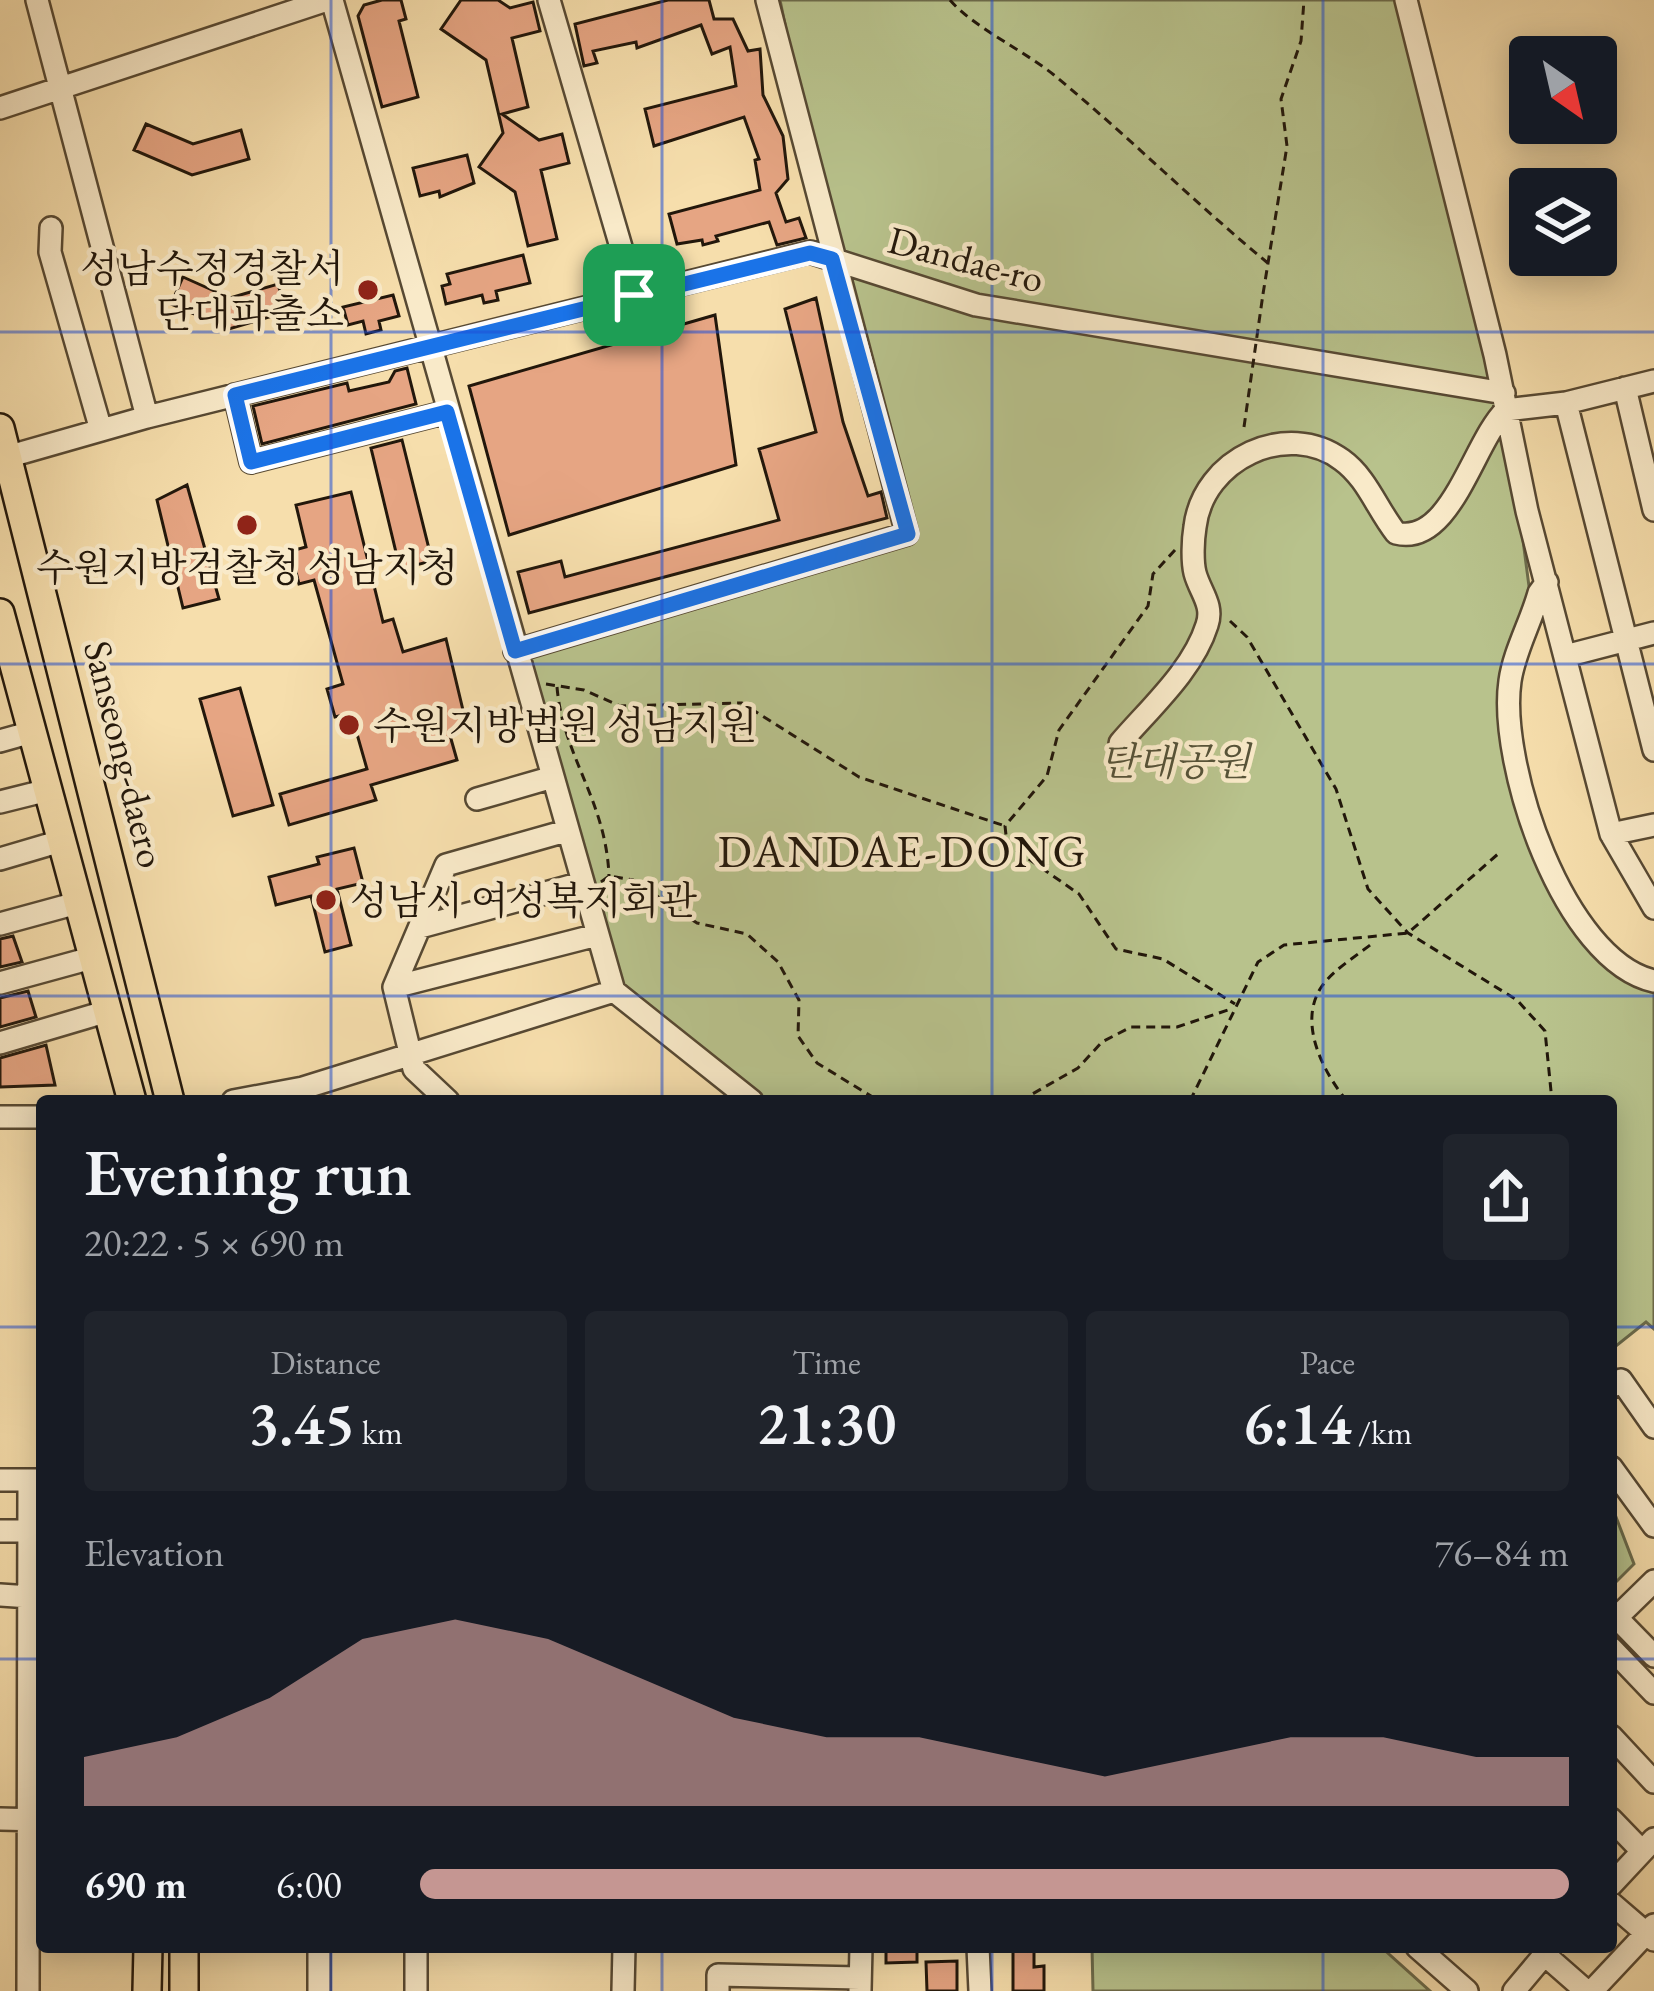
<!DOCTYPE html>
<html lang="en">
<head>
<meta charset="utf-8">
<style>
	body { margin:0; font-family:"EB Garamond","Noto Serif KR",serif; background:#20242c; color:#f1f3f6; height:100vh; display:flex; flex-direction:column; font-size:45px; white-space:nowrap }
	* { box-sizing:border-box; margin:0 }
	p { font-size:39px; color:#9ea1a6 }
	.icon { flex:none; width:66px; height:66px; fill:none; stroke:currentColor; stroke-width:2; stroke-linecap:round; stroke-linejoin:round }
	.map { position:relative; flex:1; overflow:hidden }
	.details { position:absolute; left:36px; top:1095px; width:1581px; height:858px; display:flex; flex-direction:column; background:#171b24; border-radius:12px; box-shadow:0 6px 30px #0003 }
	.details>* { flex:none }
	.needle { width:78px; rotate:146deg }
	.buttons { position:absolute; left:1509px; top:36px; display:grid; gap:24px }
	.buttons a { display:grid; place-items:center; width:108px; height:108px; border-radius:12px; background:#171b24; box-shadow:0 6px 30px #0003; font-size:60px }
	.pin { position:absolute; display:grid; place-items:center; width:102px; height:102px; color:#fff; margin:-51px; border-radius:24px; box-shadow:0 6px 18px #0006 }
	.round { display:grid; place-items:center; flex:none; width:126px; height:126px; border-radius:12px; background:#20242c }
	.overview { display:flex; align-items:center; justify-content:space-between; height:204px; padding:0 48px }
	h1 { font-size:66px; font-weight:600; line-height:90px }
	.metrics { display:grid; grid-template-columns:repeat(3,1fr); gap:18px; height:204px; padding:12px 48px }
	.metrics div { display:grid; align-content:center; border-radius:12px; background:#20242c; text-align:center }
	.metrics b { font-size:60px; font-weight:600 }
	.metrics small { font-size:33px; font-weight:400 }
	.metrics p { font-size:33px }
	.chart { height:336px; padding:24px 48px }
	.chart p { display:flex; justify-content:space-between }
	.chart svg { width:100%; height:216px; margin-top:12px; fill:#c59692; opacity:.7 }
	ul { padding:0 48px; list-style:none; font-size:39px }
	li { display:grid; grid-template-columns:192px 144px 1fr; align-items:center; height:90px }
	li i { height:30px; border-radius:15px; background:#c59692 }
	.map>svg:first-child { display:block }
	.green { fill:#b8c28c; stroke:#6d6c4c; stroke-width:3 }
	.building { fill:#e6a583; stroke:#22170b; stroke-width:3 }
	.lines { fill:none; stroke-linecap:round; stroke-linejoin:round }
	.minor-casing { stroke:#574933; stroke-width:26 }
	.major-casing { stroke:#22170b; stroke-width:32 }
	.path { stroke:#22170b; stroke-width:3; stroke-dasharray:9 6; stroke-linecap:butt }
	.minor { stroke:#f9eac9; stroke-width:21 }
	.major { stroke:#f6deac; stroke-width:27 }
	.path-bridge { stroke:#22170b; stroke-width:3; stroke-dasharray:9 6; stroke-linecap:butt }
	.route-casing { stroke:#fff; stroke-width:24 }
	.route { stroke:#1a73e8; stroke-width:15 }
	.grid { fill:none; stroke:#1d4ed8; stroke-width:3; stroke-opacity:0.55 }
	.poi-dot { fill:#8f2418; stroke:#f9eac9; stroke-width:4.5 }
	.labels { text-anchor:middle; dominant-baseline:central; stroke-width:9; stroke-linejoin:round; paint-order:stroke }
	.street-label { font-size:39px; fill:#22170b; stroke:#f9eac9 }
	.poi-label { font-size:39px; fill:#22170b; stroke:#f9eac9; text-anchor:start }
	.park-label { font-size:39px; font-style:italic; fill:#565338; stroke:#f9eac9 }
	.quarter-label { font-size:45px; letter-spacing:3px; fill:#22170b; stroke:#f9eac9 }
</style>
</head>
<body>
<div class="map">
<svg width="1654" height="1991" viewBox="0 0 1654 1991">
	<rect width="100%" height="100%" fill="#f6deac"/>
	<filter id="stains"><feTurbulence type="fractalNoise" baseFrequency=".00167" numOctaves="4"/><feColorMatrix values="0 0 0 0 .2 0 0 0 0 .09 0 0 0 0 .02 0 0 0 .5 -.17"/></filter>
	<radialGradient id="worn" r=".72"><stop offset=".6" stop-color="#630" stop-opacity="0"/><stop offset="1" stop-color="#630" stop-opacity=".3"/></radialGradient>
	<!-- green -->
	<path class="green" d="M780,0H1407L1506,410L1533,617L1513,635L1519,791L1563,893L1615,964L1654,982V1329L1646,1322L1611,1350V1101H752L614,991L586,895L530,654L914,539L833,259Z
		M1611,1504L1634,1564L1611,1587Z
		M1092,1947H1381L1430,1991H1093Z"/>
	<!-- building -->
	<path class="building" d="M382,0H401L406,19L399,21L418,97L382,107L358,16L364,5Z
		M461,0H498L510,8L533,2L540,31L512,38L528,107L502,114L539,140L562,134L569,163L541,170L557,239L528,246L515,192L479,167L503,133L486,60L441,29Z
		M668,0H709L714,19H733L748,51L760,49L763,95L783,136L788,179L776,193L786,222L799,218L806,238L777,245L769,222L716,236L718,241L703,245L702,240L677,244L669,214L760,190L755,160L759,159L744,117L654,146L645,109L736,86L730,47L712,54L701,25L637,48L636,42L593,51L597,63L584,66L575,24Z
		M146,124L193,144L241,130L249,159L192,175L134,150Z
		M467,155L474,183L440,197L439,191L420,196L413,168Z
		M523,255L530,283L496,291L498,300L484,303L482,295L446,304L442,286L450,284L447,274Z
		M183,277L230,298L278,284L286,312L229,329L171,304Z
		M393,295L399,316L379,321L381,330L366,334L363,321L348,325L343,307Z
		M816,298L843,422L868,496L881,492L887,518L529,613L518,572L561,561L565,577L779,520L759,449L816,432L785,309Z
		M715,315L736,465L509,535L469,386Z
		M407,368L416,404L262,444L253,406L347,383L349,391L389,382L395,371Z
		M402,440L432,561L400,569L371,448Z
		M187,485L219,599L183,608L157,500Z
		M351,492L383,622L393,619L403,652L446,639L467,727L449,732L457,760L371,785L376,800L289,825L280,794L367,769L351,713L335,717L327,689L343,684L314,580L299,584L291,551L306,547L296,505Z
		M240,688L273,805L233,816L200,699Z
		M354,848L363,883L337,889L351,945L325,952L311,896L276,905L269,877L319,864L317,857Z
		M13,936L22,962L0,967V939Z
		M28,991L36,1017L0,1027V998Z
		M46,1045L55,1085L0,1087V1058Z
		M886,1947H917V1962L886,1963Z
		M1013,1947H1034V1967L1044,1966V1991H1013Z
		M957,1961V1991H927L926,1962Z"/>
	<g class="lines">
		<defs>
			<path id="minor" d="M37,0L147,417
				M332,0L614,991
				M549,0L635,295
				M1406,0L1495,355L1527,511L1611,834L1654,908
				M0,108L327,0
				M51,228L50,252L101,430
				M1625,388L1654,510
				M235,395L251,462L447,412
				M1566,403L1654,750
				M1506,410L1566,403L1654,381
				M0,459L147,417L810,252L976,305L1504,393
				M1547,582L1539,593C1531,622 1514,652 1510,681C1498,764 1564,961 1654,981
				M515,651L907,534L767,0
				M1569,655L1654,633
				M0,741L32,732
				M1120,743C1150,708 1193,670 1207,625C1214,605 1200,592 1195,573C1192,561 1193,539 1195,527C1203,459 1287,419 1342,460C1367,478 1377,509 1396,533C1451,547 1473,442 1506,410
				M477,799L553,777
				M0,802L48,790
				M1611,834L1654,825
				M0,859L61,841
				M0,924L77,903
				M420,927L582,883
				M0,983L95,957
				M394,987L597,935
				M614,991L752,1101
				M0,1043L108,1011
				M233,1101L303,1088L614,991
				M448,1101L414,1069L394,987L446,865L566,831
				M0,1117H42
				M1611,1387L1621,1380L1654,1427
				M1611,1467L1654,1526
				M0,1480H41
				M0,1531H41
				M0,1595L30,1597
				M1616,1617L1654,1656
				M1611,1623L1654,1581
				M1611,1648L1654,1693
				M1611,1736L1654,1782
				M0,1819L42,1820
				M1611,1819L1642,1851
				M1611,1885L1654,1839
				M1611,1903L1654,1940
				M978,1947L980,1991
				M1417,1947L1467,1991
				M1545,1955L1586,1991
				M860,1990L861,1947
				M28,1991L29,1480
				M319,1991V1947
				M416,1991V1947
				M623,1991L624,1947
				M718,1991V1975L860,1978
				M1514,1991L1551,1947
				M1592,1991L1654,1925"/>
			<path id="major" d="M0,428L170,1101
				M0,613L132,1101
				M147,1991L148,1947
				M184,1991V1947"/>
		</defs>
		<!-- minor casing -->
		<use href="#minor" class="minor-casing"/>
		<!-- major casing -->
		<use href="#major" class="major-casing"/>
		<!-- path -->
		<path class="path" d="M950,0C973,27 1023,50 1054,75C1128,136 1195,203 1269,264
			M1263,294L1287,146L1281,99L1301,41L1304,0
			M1175,550L1153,574L1148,606L1059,730L1047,776L1005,826L1007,844L1079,894L1116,949L1163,959L1235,1004
			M1230,621L1247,637L1336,789L1368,889L1408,933L1517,1000L1545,1031L1552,1101
			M546,684L584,690L620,706L742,703L859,777L1005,826
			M557,687C563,757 606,800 609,876
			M601,882L609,876L633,880L697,923L747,934L778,962L799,1000L798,1036L817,1063L879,1101
			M1020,1101L1078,1068L1102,1042L1131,1027H1177L1231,1009
			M1190,1101L1258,962L1284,945L1408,933L1498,854
			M1347,1101C1323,1072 1297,1022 1322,986C1334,969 1358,955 1374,942"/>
		<!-- minor -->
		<use href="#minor" class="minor"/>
		<!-- major -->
		<use href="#major" class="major"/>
		<!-- path-bridge -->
		<path class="path-bridge" d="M1244,427L1263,294"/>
	</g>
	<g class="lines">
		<defs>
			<path id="route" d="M810,253L832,259L908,534L515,651L447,412L251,462L235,395Z"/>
		</defs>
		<!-- route casing -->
		<use href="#route" class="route-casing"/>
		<!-- route -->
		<use href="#route" class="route"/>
	</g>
	<!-- grid -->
	<path class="grid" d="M331,0V1101M662,0V1101M992,0V1101M1323,0V1101M0,332H1654M0,664H1654M0,996H1654M0,1327H42M1611,1327H1654M0,1659H42M1611,1659H1654M331,1947V1991M662,1947V1991M992,1947V1991M1323,1947V1991"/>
	<!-- markers -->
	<g class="poi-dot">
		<circle cx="368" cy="290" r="12"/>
		<circle cx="247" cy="525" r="12"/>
		<circle cx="349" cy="725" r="12"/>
		<circle cx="326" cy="900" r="12"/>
	</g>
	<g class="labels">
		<!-- street labels -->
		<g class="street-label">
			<text transform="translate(966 259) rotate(15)">Dandae-ro</text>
			<text transform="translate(125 754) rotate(76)">Sanseong-daero</text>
		</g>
		<!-- poi labels -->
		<g class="poi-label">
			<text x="344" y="268" text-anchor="end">성남수정경찰서<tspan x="344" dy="45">단대파출소</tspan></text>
			<text x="247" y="567" text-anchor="middle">수원지방검찰청 성남지청</text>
			<text x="373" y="725">수원지방법원 성남지원</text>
			<text x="350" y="900">성남시 여성복지회관</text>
		</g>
		<!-- park labels -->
		<g class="park-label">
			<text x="1175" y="761">단대공원</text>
		</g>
		<!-- quarter labels -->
		<g class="quarter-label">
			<text x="903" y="851">DANDAE-DONG</text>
		</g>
	</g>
	<rect width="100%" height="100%" filter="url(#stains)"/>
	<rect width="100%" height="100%" fill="url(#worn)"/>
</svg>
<div class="buttons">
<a><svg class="needle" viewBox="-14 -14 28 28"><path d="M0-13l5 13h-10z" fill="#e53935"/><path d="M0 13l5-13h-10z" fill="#9ea1a6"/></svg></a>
<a><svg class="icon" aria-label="layers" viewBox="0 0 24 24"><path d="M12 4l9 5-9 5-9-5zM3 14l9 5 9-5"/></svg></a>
</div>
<div class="pin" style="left:634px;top:295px;background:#1e9e55"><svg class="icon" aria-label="arrive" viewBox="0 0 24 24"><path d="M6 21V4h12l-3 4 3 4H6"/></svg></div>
<section class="details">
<div class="overview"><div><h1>Evening run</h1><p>20:22 · 5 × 690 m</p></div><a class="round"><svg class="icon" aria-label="share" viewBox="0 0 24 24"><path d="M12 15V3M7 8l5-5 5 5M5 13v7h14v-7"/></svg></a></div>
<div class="metrics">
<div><p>Distance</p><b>3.45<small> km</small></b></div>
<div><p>Time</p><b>21:30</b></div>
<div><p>Pace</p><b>6:14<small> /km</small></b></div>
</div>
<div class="chart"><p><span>Elevation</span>76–84 m</p>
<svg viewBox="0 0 160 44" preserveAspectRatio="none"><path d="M0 44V34L10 30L20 22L30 10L40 6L50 10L60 18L70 26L80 30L90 30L100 34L110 38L120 34L130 30L140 30L150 34L160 34V44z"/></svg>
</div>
<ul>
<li><b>690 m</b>6:00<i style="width:100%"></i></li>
</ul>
</section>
</div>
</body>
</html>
